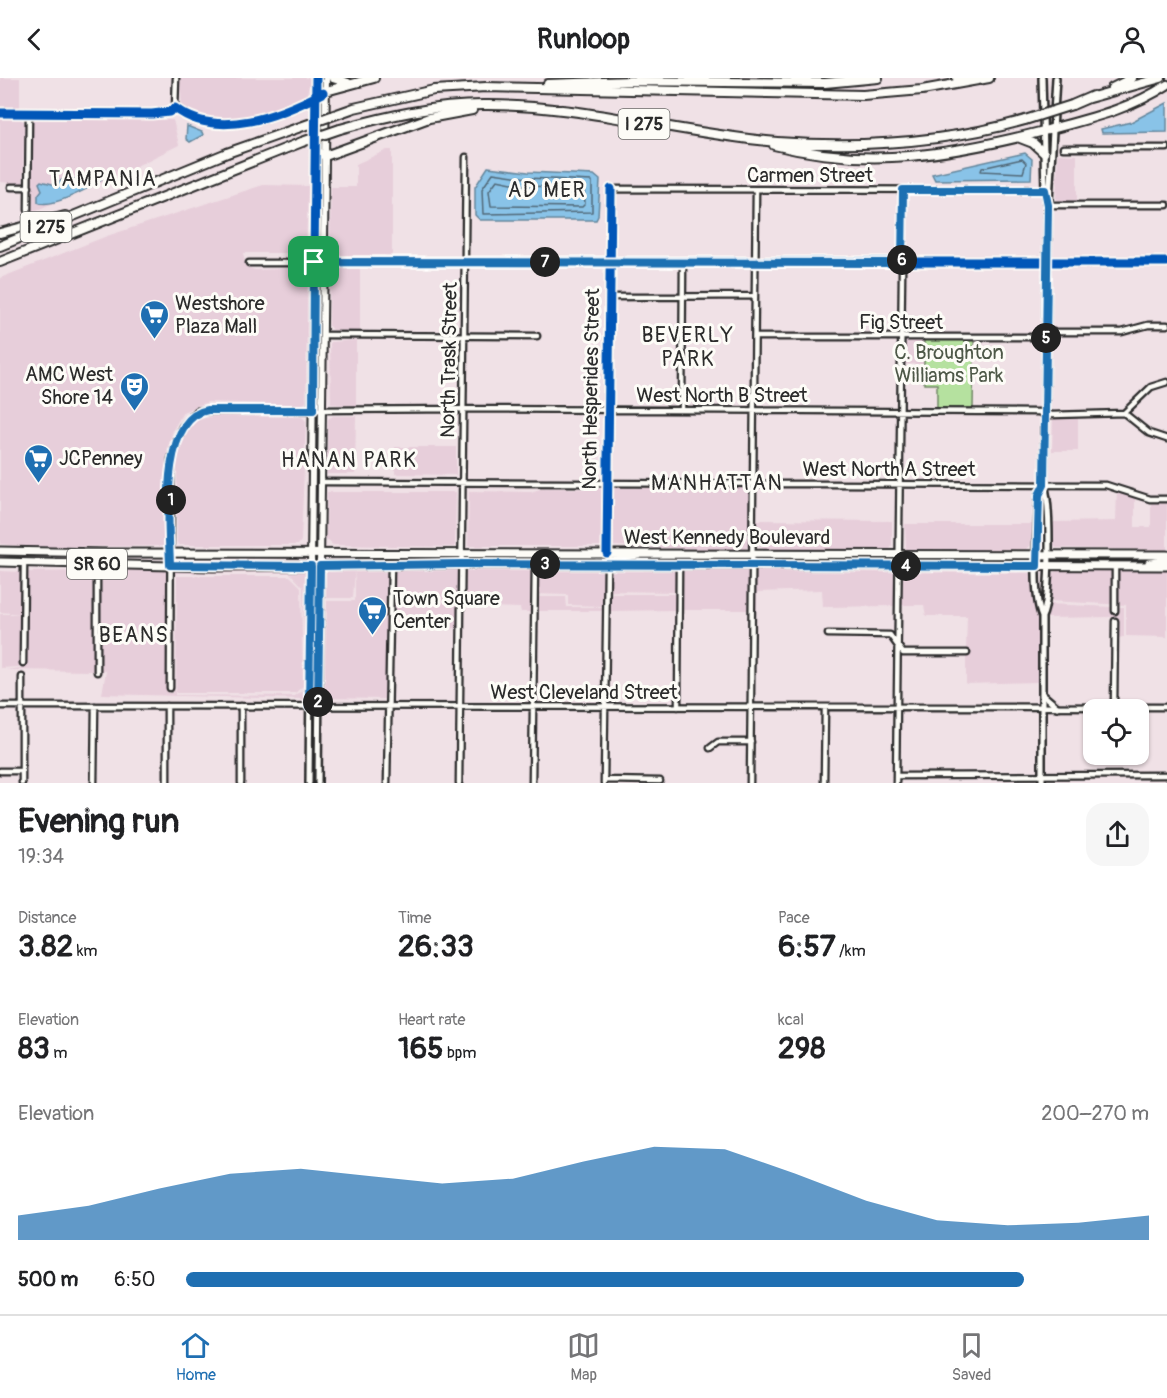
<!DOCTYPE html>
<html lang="en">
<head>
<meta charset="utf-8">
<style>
	body { margin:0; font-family:Pangolin,sans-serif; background:#f6f6f6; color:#202124; height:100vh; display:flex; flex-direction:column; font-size:22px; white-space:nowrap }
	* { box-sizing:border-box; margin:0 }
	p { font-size:20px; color:#757577 }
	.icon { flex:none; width:33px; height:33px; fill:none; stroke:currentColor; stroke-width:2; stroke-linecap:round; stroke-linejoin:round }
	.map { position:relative; height:705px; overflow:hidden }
	.details { display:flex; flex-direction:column; background:#fff; flex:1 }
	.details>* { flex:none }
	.fabs { position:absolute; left:1083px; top:621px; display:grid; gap:12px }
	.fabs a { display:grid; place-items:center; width:66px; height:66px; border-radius:12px; background:#fff; box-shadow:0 2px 4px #0004; font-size:30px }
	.pin { position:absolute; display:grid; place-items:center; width:51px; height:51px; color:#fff; margin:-26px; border-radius:12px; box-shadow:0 3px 9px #0006 }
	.km { position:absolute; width:30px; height:30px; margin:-15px; border-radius:50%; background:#222; color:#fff; font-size:16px; line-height:30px; text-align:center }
	.round { display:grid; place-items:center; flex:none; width:63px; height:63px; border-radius:18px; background:#f6f6f6 }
	.overview { display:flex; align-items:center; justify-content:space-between; height:102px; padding:0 18px }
	h1 { font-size:33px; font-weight:800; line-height:45px }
	.stats { display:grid; grid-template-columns:repeat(3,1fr); gap:9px; height:102px; padding:6px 18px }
	.stats div { display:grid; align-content:center }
	.stats b { font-size:30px; font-weight:800 }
	.stats small { font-size:16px; font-weight:400 }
	.stats p { font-size:16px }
	.chart { height:168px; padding:12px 18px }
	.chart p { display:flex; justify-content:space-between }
	.chart svg { width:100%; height:108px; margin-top:6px; fill:#1f6fb2; opacity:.7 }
	ul { padding:0 18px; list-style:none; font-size:20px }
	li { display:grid; grid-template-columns:96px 72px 1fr; align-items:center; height:45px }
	li i { height:15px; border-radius:8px; background:#1f6fb2 }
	header { display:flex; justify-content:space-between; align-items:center; height:78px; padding:0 18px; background:#fff; font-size:27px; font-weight:800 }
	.tabs { display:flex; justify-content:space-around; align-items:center; height:84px; border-top:2px solid #e0e0e0; background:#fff; font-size:16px; color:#757577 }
	.tabs a { display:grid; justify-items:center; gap:3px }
	.tabs .current { color:#1f6fb2 }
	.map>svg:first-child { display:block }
	.built { fill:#e7ceda }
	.green { fill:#b5e19f; stroke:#708665; stroke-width:1.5 }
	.water { fill:#89c3e8; stroke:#63869c; stroke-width:1.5 }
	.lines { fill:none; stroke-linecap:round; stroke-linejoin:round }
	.shore { stroke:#516877; stroke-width:1.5 }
	.minor-casing { stroke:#2b2b2b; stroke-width:9 }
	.tertiary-casing { stroke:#2b2b2b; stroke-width:10 }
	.secondary-casing { stroke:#2b2b2b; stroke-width:10 }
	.primary-casing { stroke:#2b2b2b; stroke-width:11 }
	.motorway-casing { stroke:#2b2b2b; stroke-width:12 }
	.minor { stroke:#fdfcf7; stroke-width:4.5 }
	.tertiary { stroke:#fdfcf7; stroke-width:5 }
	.secondary { stroke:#fdfcf7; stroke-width:6 }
	.primary { stroke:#fdfcf7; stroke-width:7 }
	.motorway { stroke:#fdfcf7; stroke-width:8 }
	.motorway-bridge-casing { stroke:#2b2b2b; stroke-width:12; stroke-linecap:butt }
	.motorway-bridge { stroke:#fdfcf7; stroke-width:8 }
	.cycleway-casing { stroke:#fdfcf7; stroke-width:13 }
	.cycleway { stroke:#0057b8; stroke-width:9 }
	.route-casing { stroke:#fff; stroke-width:12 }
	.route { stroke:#1f6fb2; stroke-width:8 }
	.labels { text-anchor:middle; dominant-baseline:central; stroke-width:6; stroke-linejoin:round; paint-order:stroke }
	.shield { fill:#fdfcf7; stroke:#6a6a68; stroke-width:1.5 }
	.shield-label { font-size:18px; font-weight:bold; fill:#2b2b2b }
	.street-label { font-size:20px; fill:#2b2b2b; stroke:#fdfcf7 }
	.poi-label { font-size:20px; fill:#2b2b2b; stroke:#fdfcf7; text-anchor:start }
	.park-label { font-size:20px; fill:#4e5848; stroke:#fdfcf7 }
	.neighbourhood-label { font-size:21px; letter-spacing:1.5px; fill:#2b2b2b; stroke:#fdfcf7 }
</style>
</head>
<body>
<header><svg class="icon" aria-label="back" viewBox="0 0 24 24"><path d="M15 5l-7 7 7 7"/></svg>Runloop<svg class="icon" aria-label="person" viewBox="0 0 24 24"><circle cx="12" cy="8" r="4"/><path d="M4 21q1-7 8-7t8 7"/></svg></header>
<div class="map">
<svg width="1167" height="705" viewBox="0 0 1167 705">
	<rect width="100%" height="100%" fill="#f0e1e6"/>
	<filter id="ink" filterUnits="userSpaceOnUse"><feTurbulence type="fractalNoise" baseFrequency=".0167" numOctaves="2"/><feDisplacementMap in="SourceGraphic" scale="12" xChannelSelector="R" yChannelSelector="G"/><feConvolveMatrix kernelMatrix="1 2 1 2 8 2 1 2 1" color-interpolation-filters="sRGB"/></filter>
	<g filter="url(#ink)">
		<!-- built -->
		<path class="built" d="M0,0H20V30H0Z
			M180,0H311L306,19L289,29L259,37L218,42L182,31Z
			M0,41H21L24,44L23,106L0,104Z
			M33,41L173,42L179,67L104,104L32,134Z
			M387,72H392V181L384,177H332L330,173L331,109H356V86Z
			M1058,76L1077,77V125L1059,123L1056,120Z
			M263,107L308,108L306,175H243L246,189L255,192L304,190L308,194L306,324L303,327L208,324L183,334L173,352L168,369L165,468L31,469L0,466V200L107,158Z
			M360,188V255L332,252L329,248L330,193L333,190Z
			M906,261H924V286H905Z
			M356,262V328L331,326L330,264Z
			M213,338L302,339L306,343L301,463L298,467H180L177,465V374L194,343Z
			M333,338H356L355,396H327L328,341Z
			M1058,340H1078V373H1052L1053,342Z
			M395,369H456V397L395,396Z
			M543,410L604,411L603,468H468L469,413L531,414Z
			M614,410H751L749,468L745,471H702L614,468Z
			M1117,411L1135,419V449H1151V425H1167V472L1056,470L1053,465V444L1116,443Z
			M327,414H456L455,469L333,467L326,461Z
			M755,442L892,443V468L890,471H764L756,465Z
			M905,446H1033L1032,466L1027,471H906Z
			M168,491V615H173L172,491H307L304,568L303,509L290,495H177L175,498V617L295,618L303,612V621L102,616L106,593H100L99,493Z
			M326,491L355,492L353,520H326Z
			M393,491H458V550L428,552V539L392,538Z
			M1057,492L1167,493V559L1126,558V527L1049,523L1050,499Z
			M0,493L22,494V579H26L27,494L94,493L95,593L6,592L21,590V536L0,534Z
			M466,493H675L677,514L603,513L602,528L568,527V517L533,516L532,534H521L520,530L466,528Z
			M682,493H749L750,532H681Z
			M754,493L895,494V528L823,529L822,512L757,514V532H755Z
			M355,494H389L385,621L324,620L327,523H355Z
			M900,494L1035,495V530L1039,540L1038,604L966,606V578L970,577V572H966L967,538H926L924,527H900Z
			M177,498H290L301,509L303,608L295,615H176Z
			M609,516H677L676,532L609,533Z
			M537,519H566L567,529H604V533H537Z
			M1049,526L1112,529L1113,535H1117V529H1124V559L1117,560V540L1113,539L1045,540Z
			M0,536H19V589L0,590Z"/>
		<!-- green -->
		<path class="green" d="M924,261H974L973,330H937V306H924Z"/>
		<!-- water -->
		<path class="water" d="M1167,25V54L1102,55L1101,51L1131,44Z
			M187,48L202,54L203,57L190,64L186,61Z
			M1025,75L1032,81L1031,101L935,102L932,96Z
			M488,89L528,94L594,97L600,102L598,138L596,142H480L475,137V109Z
			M98,98L102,100L100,103C88,111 50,131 38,124V117L42,112L39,105L41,103L56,107L64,100L93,103Z"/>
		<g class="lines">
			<!-- shore -->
			<path class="shore" d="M1022,81L1026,85L1023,95L981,93L982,90Z
				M493,95L527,100L592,103V134L483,136L482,111Z
				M497,102L527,108L584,110L585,126L582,129L491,128L489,113Z"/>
			<defs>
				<path id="minor" d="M175,30C219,64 283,36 326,13
					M175,30L176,0
					M0,35L152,36L169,34L175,30
					M1063,70H1167
					M11,109H29
					M1048,127H1167
					M28,132L29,35
					M249,185L1167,184
					M610,219L755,218
					M1046,254H1122L1148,247H1167
					M323,257L537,258
					M755,259H1046
					M682,332L683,184
					M1124,335L1151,309L1167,304
					M321,404L1106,407L1150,421H1167
					M607,475L611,111L1045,112
					M97,486V594
					M1115,533V488
					M828,556L890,557L903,575H967
					M23,585L24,486
					M170,610L171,381L182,349L197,333L463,331L1038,334L1052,337L1124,335L1149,355L1167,361
					M0,628L1167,629
					M678,629L679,487
					M1114,629L1115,543
					M710,670L718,664H751
					M0,693H22
					M896,698L1167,697
					M604,702L660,703
					M22,705V599
					M94,705L95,628
					M167,705V628
					M241,705V628
					M387,705L391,487
					M459,705L466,79
					M532,705L535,486
					M604,705L607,486
					M750,705L756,112
					M824,705L825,629
					M896,705L903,112"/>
				<path id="tertiary" d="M1042,0L1045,112L1048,127L1044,407L1039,417C1038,447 1031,514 1042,539V705
					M1049,123L1056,0
					M1042,539C1051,521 1051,426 1044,407
					M1042,616L1057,629
					M309,705L311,488
					M318,705L320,488"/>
				<path id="secondary" d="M311,488L316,0
					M320,488L326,0"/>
				<path id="primary" d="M0,473L107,475L1167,477
					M0,484L213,489L461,486L1167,488
					M1149,485L1167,483
					M607,486L609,481L639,477"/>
				<path id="motorway" d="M333,0L348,5
					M957,0H972
					M548,6L631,3L825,5L878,0
					M1112,10L1132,0
					M434,12L486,9L863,17L922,12L989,0
					M326,13L374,0
					M1089,20L1161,0
					M1072,27L1093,18
					M340,51C387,38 434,27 483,27C579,26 681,56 777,64C861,70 943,65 1025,42
					M1020,60L1033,65L1044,75
					M774,67C869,91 950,77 1044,53C1087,41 1129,32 1167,7
					M315,68L318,74L325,78L429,40L472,32
					M0,155L65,138
					M0,168L227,75
					M0,184L302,64"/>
			</defs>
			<!-- minor casing -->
			<use href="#minor" class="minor-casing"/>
			<!-- tertiary casing -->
			<use href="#tertiary" class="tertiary-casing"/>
			<!-- secondary casing -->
			<use href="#secondary" class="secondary-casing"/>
			<!-- primary casing -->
			<use href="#primary" class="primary-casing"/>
			<!-- motorway casing -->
			<use href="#motorway" class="motorway-casing"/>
			<!-- minor -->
			<use href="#minor" class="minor"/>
			<!-- tertiary -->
			<use href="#tertiary" class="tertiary"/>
			<!-- secondary -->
			<use href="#secondary" class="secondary"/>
			<!-- primary -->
			<use href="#primary" class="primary"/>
			<!-- motorway -->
			<use href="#motorway" class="motorway"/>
			<defs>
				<path id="motorway-bridge" d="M1025,42L1072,27
					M302,64L340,51
					M227,75L354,30L434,12"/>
			</defs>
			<!-- motorway-bridge casing -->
			<use href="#motorway-bridge" class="motorway-bridge-casing"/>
			<!-- motorway-bridge -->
			<use href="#motorway-bridge" class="motorway-bridge"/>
			<defs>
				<path id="cycleway" d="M316,0L314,184H1167
					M0,35L152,36L169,34L175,30C218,63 281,37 323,15
					M607,475L611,111"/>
			</defs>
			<!-- cycleway casing -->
			<use href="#cycleway" class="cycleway-casing"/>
			<!-- cycleway -->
			<use href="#cycleway" class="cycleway"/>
		</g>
	</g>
	<g class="lines" filter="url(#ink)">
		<defs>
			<path id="route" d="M903,112H1045L1048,127L1044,407L1039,417L1037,488L461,486L320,488L318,628H309L311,488L170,487C169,448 158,340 208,332H313L314,184L902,185Z"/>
		</defs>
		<!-- route casing -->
		<use href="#route" class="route-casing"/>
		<!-- route -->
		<use href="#route" class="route"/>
	</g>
	<!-- icons -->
	<defs>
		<symbol id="supermarket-pin" viewBox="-11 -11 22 30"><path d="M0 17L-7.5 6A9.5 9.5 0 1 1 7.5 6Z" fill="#1f6fb2" stroke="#fdfcf7"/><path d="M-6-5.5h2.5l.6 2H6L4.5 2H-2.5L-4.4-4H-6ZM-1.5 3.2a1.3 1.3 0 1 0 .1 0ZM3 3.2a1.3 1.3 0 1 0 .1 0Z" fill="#fff"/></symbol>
		<symbol id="theatre-pin" viewBox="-11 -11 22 30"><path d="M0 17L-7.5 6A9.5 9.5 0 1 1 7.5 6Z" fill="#1f6fb2" stroke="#fdfcf7"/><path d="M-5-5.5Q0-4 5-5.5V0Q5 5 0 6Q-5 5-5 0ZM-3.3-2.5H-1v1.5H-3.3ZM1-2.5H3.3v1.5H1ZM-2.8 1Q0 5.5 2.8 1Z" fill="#fff"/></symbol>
	</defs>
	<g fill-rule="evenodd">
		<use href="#supermarket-pin" x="138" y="220" width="33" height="45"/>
		<use href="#theatre-pin" x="118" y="292" width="33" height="45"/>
		<use href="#supermarket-pin" x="22" y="364" width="33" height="45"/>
		<use href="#supermarket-pin" x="356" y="516" width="33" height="45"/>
	</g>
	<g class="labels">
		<!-- shield labels -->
		<g class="shield">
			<rect x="618.5" y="31" width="51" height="30" rx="4.5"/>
			<rect x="20.5" y="134" width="51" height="30" rx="4.5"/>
			<rect x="67" y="471" width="60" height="30" rx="4.5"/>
		</g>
		<g class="shield-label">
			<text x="644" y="46">I 275</text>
			<text x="46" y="149">I 275</text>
			<text x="97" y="486">SR 60</text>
		</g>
		<!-- street labels -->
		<g class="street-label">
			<text x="810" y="97">Carmen Street</text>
			<text x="901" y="244">Fig Street</text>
			<text transform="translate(449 282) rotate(-89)">North Trask Street</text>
			<text transform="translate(591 311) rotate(-89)">North Hesperides Street</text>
			<text x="722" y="317">West North B Street</text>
			<text x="889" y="391">West North A Street</text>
			<text x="727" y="459">West Kennedy Boulevard</text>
			<text x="584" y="614">West Cleveland Street</text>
		</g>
		<!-- poi labels -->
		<g class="poi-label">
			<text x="175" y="225">Westshore<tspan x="175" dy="23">Plaza Mall</tspan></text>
			<text x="113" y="296" text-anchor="end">AMC West<tspan x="113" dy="23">Shore 14</tspan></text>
			<text x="59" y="380">JCPenney</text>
			<text x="393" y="520">Town Square<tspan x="393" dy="23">Center</tspan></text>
		</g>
		<!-- park labels -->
		<g class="park-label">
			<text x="949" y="274">C. Broughton<tspan x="949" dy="23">Williams Park</tspan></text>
		</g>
		<!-- neighbourhood labels -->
		<g class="neighbourhood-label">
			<text x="103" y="101">TAMPANIA</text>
			<text x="547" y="112">AD MER</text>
			<text x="688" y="257">BEVERLY<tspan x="688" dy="24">PARK</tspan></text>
			<text x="349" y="382">HANAN PARK</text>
			<text x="717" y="405">MANHATTAN</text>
			<text x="134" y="557">BEANS</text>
		</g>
	</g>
</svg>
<div class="fabs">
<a><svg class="icon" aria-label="locate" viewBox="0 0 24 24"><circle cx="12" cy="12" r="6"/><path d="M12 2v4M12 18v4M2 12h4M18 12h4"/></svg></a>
</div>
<div class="pin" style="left:314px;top:184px;background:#1e9e55"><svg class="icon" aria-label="arrive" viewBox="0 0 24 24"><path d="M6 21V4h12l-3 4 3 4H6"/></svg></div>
<b class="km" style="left:171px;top:422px">1</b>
<b class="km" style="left:318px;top:624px">2</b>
<b class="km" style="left:545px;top:486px">3</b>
<b class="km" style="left:906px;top:488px">4</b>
<b class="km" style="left:1046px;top:260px">5</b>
<b class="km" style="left:902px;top:182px">6</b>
<b class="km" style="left:545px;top:184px">7</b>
</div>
<section class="details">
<div class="overview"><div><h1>Evening run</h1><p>19:34</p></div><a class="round"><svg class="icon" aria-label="share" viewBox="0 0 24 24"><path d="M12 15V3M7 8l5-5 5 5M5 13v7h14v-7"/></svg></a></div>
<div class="stats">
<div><p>Distance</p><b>3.82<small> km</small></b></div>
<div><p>Time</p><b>26:33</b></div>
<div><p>Pace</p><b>6:57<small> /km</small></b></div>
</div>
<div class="stats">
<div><p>Elevation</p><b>83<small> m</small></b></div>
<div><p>Heart rate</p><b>165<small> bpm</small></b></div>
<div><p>kcal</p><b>298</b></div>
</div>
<div class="chart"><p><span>Elevation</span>200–270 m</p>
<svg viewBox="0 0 160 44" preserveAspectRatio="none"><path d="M0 44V34L10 30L20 23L30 17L40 15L50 18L60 21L70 19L80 12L90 6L100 7L110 17L120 28L130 36L140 38L150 37L160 34V44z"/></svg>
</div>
<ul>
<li><b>500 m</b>6:50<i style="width:87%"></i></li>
</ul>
</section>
<nav class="tabs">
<a class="current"><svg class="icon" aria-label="home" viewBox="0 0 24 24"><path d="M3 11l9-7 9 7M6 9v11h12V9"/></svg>Home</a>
<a><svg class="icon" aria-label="map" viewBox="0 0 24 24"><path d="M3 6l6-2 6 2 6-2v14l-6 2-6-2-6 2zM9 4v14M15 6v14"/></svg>Map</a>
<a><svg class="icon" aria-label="saved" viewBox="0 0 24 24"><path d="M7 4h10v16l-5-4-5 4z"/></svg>Saved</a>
</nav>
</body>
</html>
